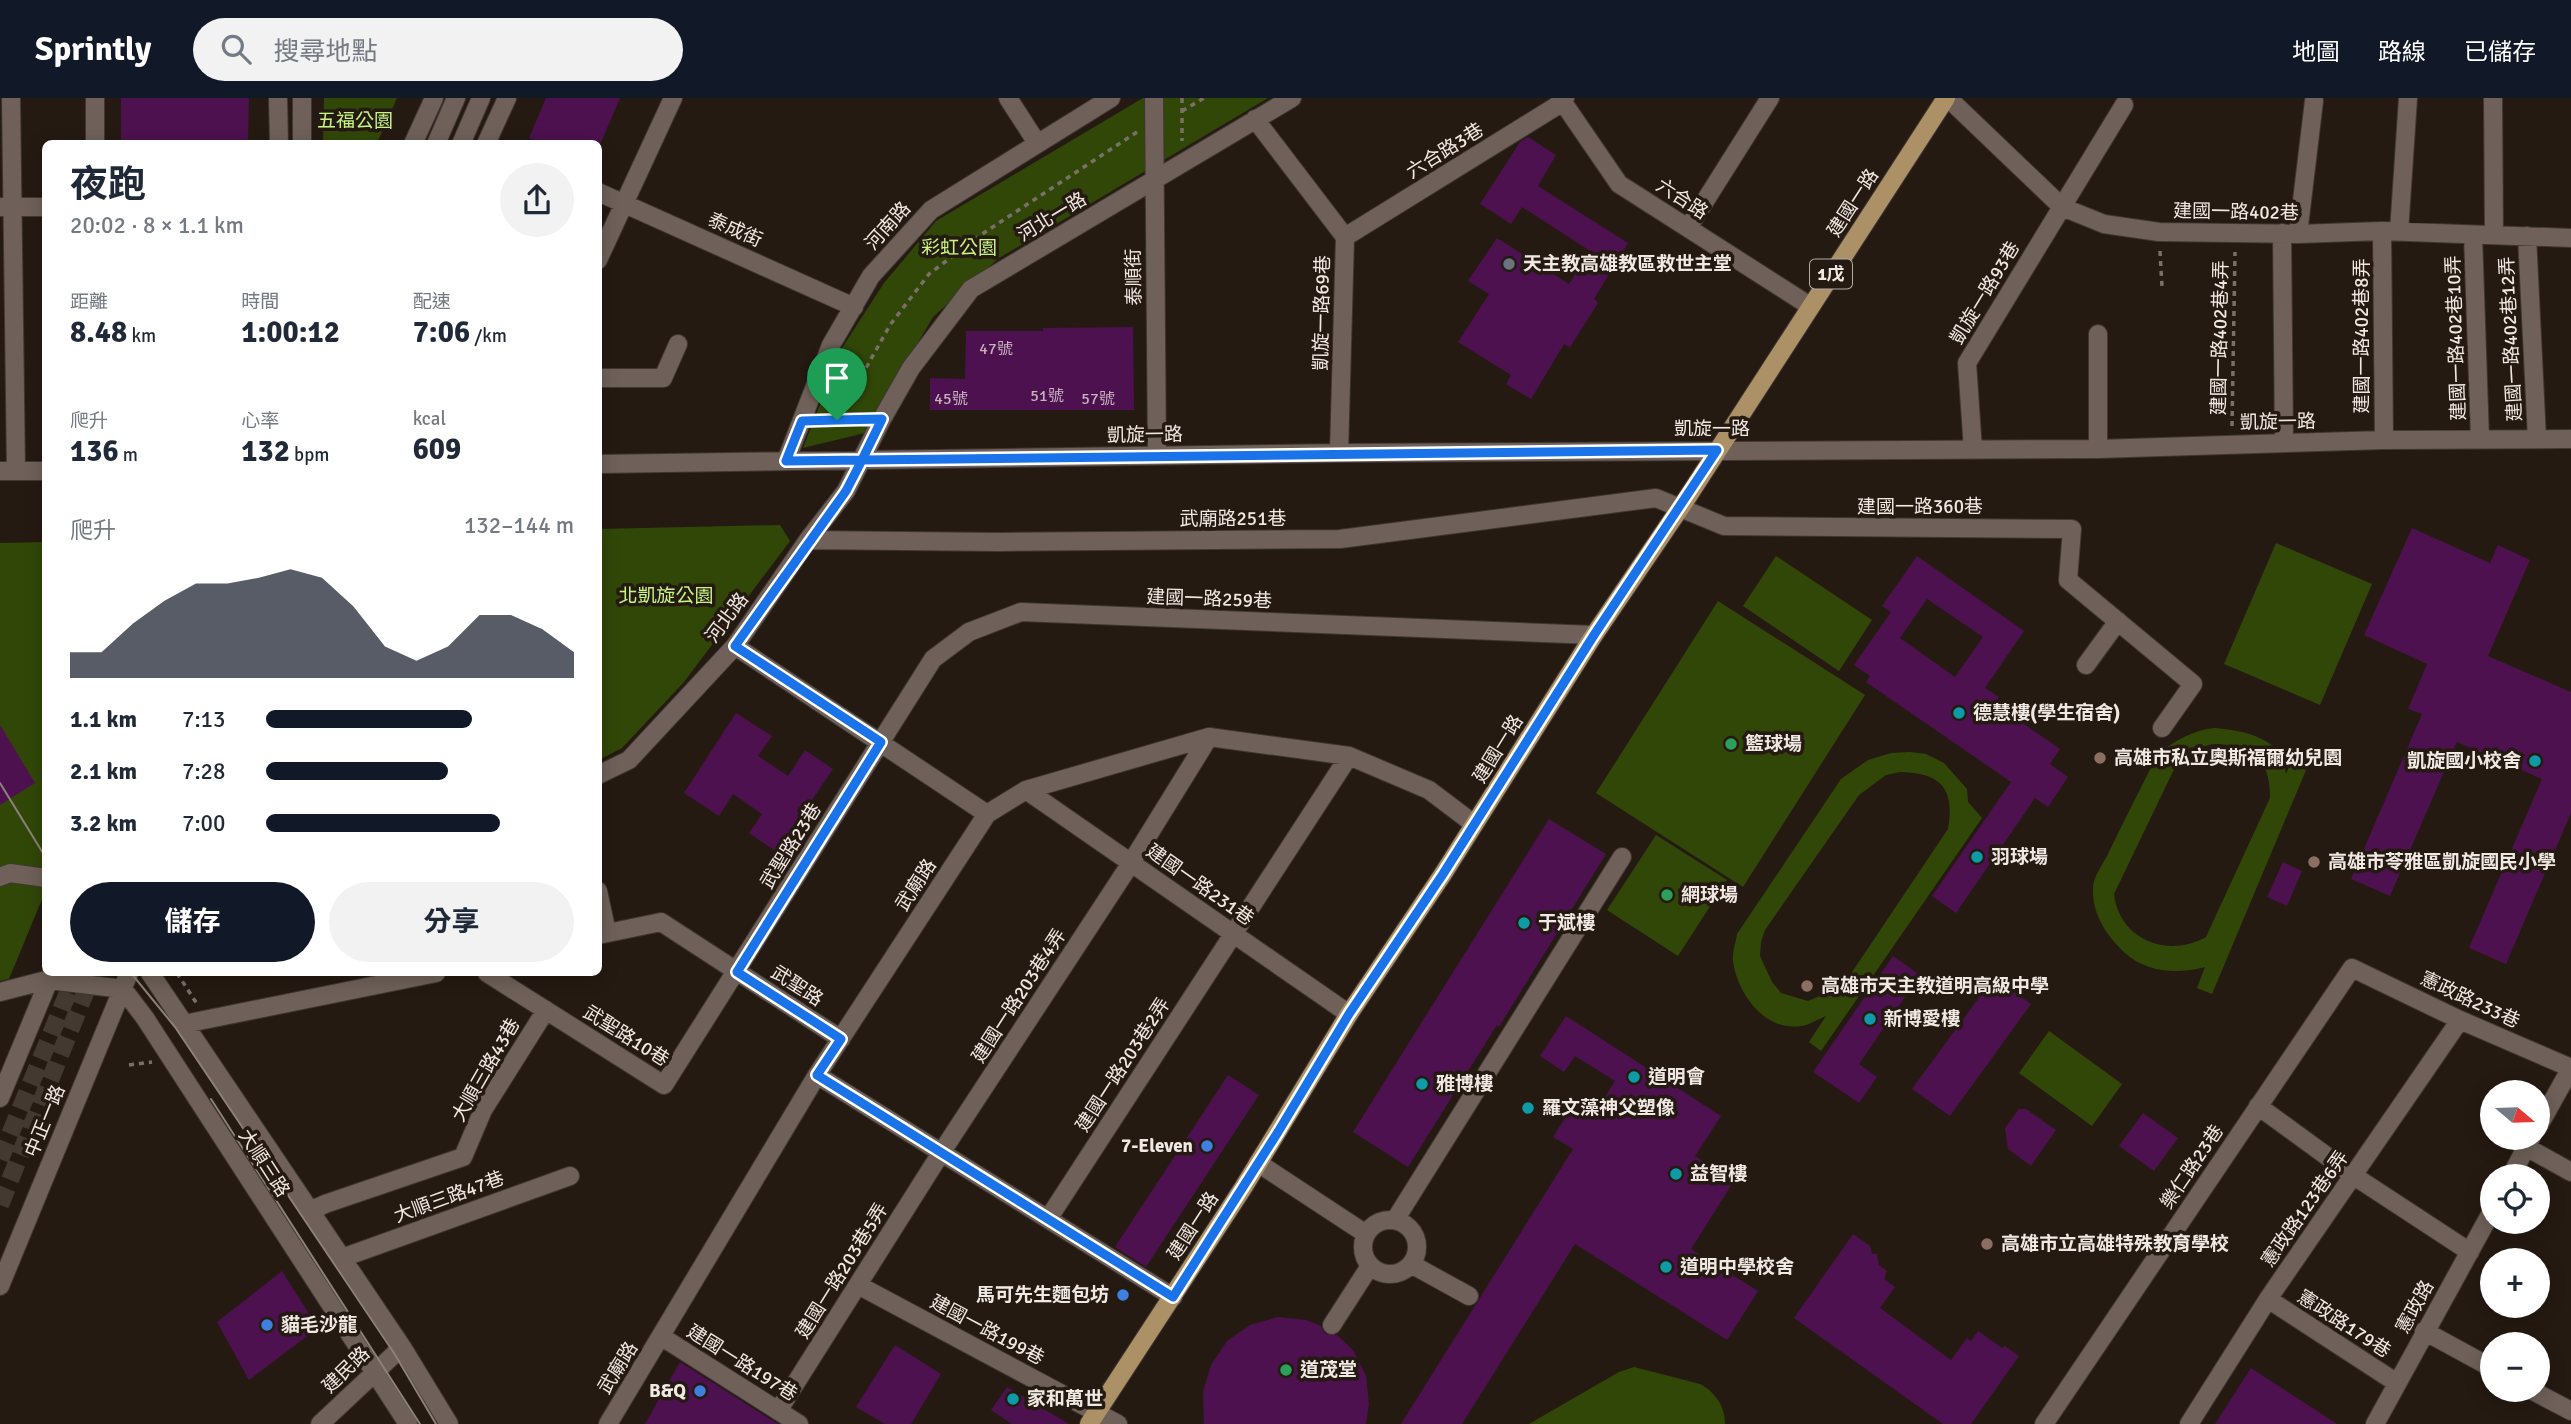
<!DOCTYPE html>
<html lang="zh-TW">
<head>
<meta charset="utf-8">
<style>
	body { margin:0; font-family:Signika,"Noto Sans TC",sans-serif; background:#f2f2f3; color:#1f2937; height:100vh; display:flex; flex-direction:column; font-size:26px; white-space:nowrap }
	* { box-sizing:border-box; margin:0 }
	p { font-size:23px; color:#747a83 }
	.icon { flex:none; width:38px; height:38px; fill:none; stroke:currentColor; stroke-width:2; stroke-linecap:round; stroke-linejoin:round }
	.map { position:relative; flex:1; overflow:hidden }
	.sheet { position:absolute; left:42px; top:42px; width:560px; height:836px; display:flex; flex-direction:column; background:#fff; border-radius:10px; box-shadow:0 4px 18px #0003 }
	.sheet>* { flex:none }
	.needle { width:46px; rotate:109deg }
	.controls { position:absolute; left:2480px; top:982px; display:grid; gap:14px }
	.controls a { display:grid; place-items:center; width:70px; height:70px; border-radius:50%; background:#fff; box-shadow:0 4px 18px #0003; font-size:35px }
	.pin { position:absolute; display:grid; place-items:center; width:60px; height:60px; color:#fff; margin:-72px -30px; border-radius:50% 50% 50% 0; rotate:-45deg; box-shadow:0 0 7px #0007 }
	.pin .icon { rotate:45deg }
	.round { display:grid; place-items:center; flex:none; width:74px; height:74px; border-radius:37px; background:#f2f2f3 }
	.summary { display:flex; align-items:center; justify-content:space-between; height:119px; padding:0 28px }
	h1 { font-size:38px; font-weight:700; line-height:52px }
	.metrics { display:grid; grid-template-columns:repeat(3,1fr); gap:10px; height:119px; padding:7px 28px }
	.metrics div { display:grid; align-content:center }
	.metrics b { font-size:30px; font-weight:700 }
	.metrics small { font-size:19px; font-weight:400 }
	.metrics p { font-size:19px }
	.chart { height:196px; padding:14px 28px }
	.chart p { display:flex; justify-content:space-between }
	.chart svg { width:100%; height:126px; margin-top:7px; fill:#111827; opacity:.7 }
	.action { display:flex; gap:14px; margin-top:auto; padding:14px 28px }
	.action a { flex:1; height:80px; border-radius:42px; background:#111827; color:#fff; font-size:28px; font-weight:700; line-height:80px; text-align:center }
	.action a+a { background:#f2f2f3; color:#1f2937 }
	ul { padding:0 28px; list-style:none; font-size:23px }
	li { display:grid; grid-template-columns:112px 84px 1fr; align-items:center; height:52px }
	li i { height:18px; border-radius:9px; background:#111827 }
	header { display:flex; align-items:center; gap:42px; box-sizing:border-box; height:98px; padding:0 35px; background:#111827; color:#fff }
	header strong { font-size:33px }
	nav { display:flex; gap:38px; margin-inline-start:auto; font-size:24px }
	.search { width:490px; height:63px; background:#f2f2f3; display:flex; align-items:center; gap:18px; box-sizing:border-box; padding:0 24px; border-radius:38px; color:#747a83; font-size:26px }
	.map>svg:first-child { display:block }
	.green { fill:#314708; fill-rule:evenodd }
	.building { fill:#4d114f; fill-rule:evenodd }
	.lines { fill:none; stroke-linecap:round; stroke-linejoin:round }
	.minor-tunnel { stroke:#433931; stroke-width:18; stroke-dasharray:18 9; stroke-linecap:butt }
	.minor-casing { stroke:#3f3734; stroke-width:20 }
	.major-casing { stroke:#3f3734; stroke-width:20 }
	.path { stroke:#7a7069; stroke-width:3.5; stroke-dasharray:5 5; stroke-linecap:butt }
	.minor { stroke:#6f6159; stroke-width:18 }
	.major { stroke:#ac9167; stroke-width:18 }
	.tram { stroke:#8b817b; stroke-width:2 }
	.route-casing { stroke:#fff; stroke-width:14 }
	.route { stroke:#1a73e8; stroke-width:9 }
	.worship-dot { fill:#6b7280; stroke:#251a12; stroke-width:2.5 }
	.culture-dot { fill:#0f9aa8; stroke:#251a12; stroke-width:2.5 }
	.leisure-dot { fill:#2e9e5b; stroke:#251a12; stroke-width:2.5 }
	.education-dot { fill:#8d6e63; stroke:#251a12; stroke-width:2.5 }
	.shop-dot { fill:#3f7fe0; stroke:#251a12; stroke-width:2.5 }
	.labels { text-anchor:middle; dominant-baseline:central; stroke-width:7; stroke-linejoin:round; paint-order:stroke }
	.number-label { font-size:16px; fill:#c7b2be }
	.shield { fill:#251a12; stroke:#b3aaa4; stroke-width:2 }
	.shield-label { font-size:18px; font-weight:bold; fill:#f0e8e3 }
	.park-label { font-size:19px; fill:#c7f584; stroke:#251a12 }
	.street-label { font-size:19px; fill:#f0e8e3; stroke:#251a12 }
	.poi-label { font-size:19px; font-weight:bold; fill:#f0e8e3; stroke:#251a12; text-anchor:start }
</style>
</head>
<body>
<header>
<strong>Sprintly</strong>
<div class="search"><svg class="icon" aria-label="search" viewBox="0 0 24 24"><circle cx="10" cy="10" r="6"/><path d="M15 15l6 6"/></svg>搜尋地點</div>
<nav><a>地圖</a><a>路線</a><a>已儲存</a></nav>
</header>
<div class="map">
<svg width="2571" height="1326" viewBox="0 0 2571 1326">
	<rect width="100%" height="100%" fill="#251a12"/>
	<!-- green -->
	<path class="green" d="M324,0H397L377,45L323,46Z
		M1143,0H1268L999,160L933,219L865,335L803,350L842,250L884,185L936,123Z
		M780,427L790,443L684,584L622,650L599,662V431Z
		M46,444L45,794L9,881L0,883V445Z
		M2276,445L2372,486L2320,607L2224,566Z
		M1776,458L1872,522L1839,573L1743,508Z
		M1718,503L1865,597L1743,789L1596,695Z
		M2215,630C2237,632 2270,637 2282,659C2284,663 2285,671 2286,676L2293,659L2309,665L2212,896L2197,890L2205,869C2178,876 2147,875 2125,855C2107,838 2092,817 2093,790C2093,779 2103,766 2108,756C2124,723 2141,689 2158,656C2176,642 2193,632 2215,630ZM2215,646C2254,647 2270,661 2270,700L2206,839C2167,861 2119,841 2114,796L2179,661C2191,652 2200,648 2215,646Z
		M1910,654L1926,656L1944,665L1967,691L1968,704L1982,720L1821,953L1809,944L1826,918C1818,921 1809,927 1801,928C1764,934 1737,894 1733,863C1732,854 1736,844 1737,836L1841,681L1868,662L1891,655ZM1900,674C1941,675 1955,690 1948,731L1842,889L1808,903L1781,895L1772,884L1760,858L1761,844L1765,832L1859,697L1886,677Z
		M1656,737L1727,782L1678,858L1607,812Z
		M2049,933L2122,986L2092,1028L2019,975Z
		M1634,1269L1700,1286C1715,1294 1725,1308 1725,1326H1529L1619,1274Z"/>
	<!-- building -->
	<path class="building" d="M121,0H249L248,46H121Z
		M546,0H620L599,49L598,46H543L529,40Z
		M1528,39L1556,57L1538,88L1628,145L1594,201L1598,205L1570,249L1564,246L1531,301L1506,286L1511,277L1458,244L1489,196L1468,183L1497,140L1569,186L1590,153L1522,109L1511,126L1480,106L1520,44Z
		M1133,229L1134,312H930V280L965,281L966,233H1043V230Z
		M2412,430L2490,465L2498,447L2530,462L2488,558L2571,594V715L2506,866L2469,850L2542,681L2457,644L2390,798L2351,781L2422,616L2408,611L2427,566L2364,537Z
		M1917,458L2024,533L1985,590L1999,599L1995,606L2060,651L2050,666L2068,679L2048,709L2035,700L1956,815L1932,798L2011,684L1866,584L1870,578L1854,567L1891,514L1882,508ZM1927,501L1983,539L1955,579L1900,540Z
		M736,615L772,638L758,658L788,678L805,652L833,671L777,754L749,735L762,716L733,696L719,718L684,695Z
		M0,627L35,685L0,707Z
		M1549,721L1606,756L1499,929L1497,927L1408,1069L1353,1034Z
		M2283,764L2302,773L2287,808L2267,799Z
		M1893,858L1920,877L1859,966L1877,979L1859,1005L1813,974Z
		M1994,879L2031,906L1950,1018L1912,991Z
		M1566,918L1721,1018L1695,1058L1734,1083L1691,1151L1758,1193L1727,1242L1575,1146L1462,1326H1401L1573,1051L1553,1039L1575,1004L1594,1016L1615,983L1575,958L1564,974L1540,958Z
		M1228,977L1259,997L1146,1169L1115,1149Z
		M2019,1011H2026L2056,1032L2031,1068L2008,1051L2005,1030Z
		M2143,1015L2178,1040L2154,1073L2119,1048Z
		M1853,1136L1870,1148L1872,1156H1877L1879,1167L1887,1173L1884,1181L1895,1189L1880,1210L1951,1262L1967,1240L1971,1243L1978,1233L2002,1250L2005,1248L2019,1258L1971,1326H1943L1794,1220Z
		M282,1173L318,1230L249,1282L217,1224Z
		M1278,1219L1306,1222L1321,1228L1325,1236L1337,1237L1353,1252L1366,1278L1369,1306L1366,1326H1204L1203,1294L1211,1267L1227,1243L1250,1227Z
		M895,1247L941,1276L911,1326H885L856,1309Z
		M680,1264L773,1323L778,1326H645Z
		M2251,1270L2337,1326H2215Z
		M1007,1289L1069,1326H1012L991,1312Z"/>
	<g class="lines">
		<!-- minor-tunnel -->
		<path class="minor-tunnel" d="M0,1061L76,875
			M0,1107L93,875"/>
		<defs>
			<path id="minor" d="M11,0L16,373
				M95,0V46
				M278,0L279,46
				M302,0V46
				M1008,0L1037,45
				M1154,0L1157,358
				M1560,0L1619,86L1810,208
				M1948,0L2062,109L2104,126L2159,134L2298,136L2382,133L2571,140
				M2493,0L2494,137
				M1255,21L1345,139L1339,355
				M413,46L434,0
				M436,46L456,0
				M461,46L481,0
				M486,46L507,0
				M598,94L854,209
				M0,109H46
				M1688,130L1770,0
				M2382,133L2384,342
				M2399,134L2408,0
				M2282,135L2284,345
				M2298,136L2314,3
				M2473,137L2480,341
				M2527,138L2537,341
				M1345,139L1563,4L1565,0
				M598,162L673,0
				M2098,236V351
				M598,280H663L678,246
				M1973,352L1967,265L2124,7
				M786,363L831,247L871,178L931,112L1111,0
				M598,366L1339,355L2098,351L2384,342L2571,341
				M0,373H46
				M808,442L998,444L1340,441L1656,400L1724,428L2072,431L2068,482L2193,586L2162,630
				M735,548L987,716
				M2086,567L2118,523
				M598,677L629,662L735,548L808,442L846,393L882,321L911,270L971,191L1292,0
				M1026,692L1349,916
				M0,779L10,775L46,780
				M598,793L607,835
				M598,837L661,824L841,941
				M150,875L402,1249L449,1326
				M487,875L664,987L933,561L969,534L1021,514L1594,537
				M49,882L123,891L145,920L408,1326
				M0,894L58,879
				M184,926L436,875
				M817,977L1173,1199
				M0,1000L52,875
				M2258,1008L2354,1078L2470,1154
				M2526,1049L2571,1074
				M1258,1065L1366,1136
				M2511,1078L2531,1040
				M310,1113L325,1106L463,1059L483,1012L546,912
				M1048,1121L1349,658
				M1395,1122L1622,759
				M1363 1149a27 27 0 1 1 54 0a27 27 0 1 1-54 0Z
				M342,1160L570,1078
				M1411,1166L1469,1198
				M858,1187L1118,1326
				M0,1188L129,875
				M2268,1201L2397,1285
				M1332,1227L1370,1168
				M2424,1233L2492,1270
				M662,1239L799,1326
				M2531,1292L2571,1313
				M778,1313L941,1055L1131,765L1209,639
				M320,1326L402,1249
				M608,1326L817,977L987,716L1026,692L1209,639L1349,658L1429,692L1474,726
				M2044,1326L2352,870L2460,922L2571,970L2538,1029
				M2189,1326L2268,1201L2460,922
				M2375,1326L2492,1113"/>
			<path id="major" d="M1089,1326L1243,1090L1349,916L1443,776L1594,537L1687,400L1946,0"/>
		</defs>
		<!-- minor casing -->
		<use href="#minor" class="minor-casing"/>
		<!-- major casing -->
		<use href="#major" class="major-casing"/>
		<!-- path -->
		<path class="path" d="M1182,0V43
			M1182,13L1204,0
			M2160,153L2162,189
			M821,322L862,321
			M837,322L890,227L929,176L982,136L1137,34
			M2232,328L2235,154
			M45,741L46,742
			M177,875L197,906
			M129,967L152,964"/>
		<!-- minor -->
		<use href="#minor" class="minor"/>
		<!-- major -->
		<use href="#major" class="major"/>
		<!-- tram -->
		<path class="tram" d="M0,685L46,760
			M131,875L175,929L394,1255L436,1326
			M211,1001L420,1326"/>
	</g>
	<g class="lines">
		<defs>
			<path id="route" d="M837,322L802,323L786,363L862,362L846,393L735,548L881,644L737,874L841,941L817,977L1173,1199L1278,1034L1349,916L1443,776L1594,537L1717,352L862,362L882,321L837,322"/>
		</defs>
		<!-- route casing -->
		<use href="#route" class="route-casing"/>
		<!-- route -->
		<use href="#route" class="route"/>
	</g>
	<!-- markers -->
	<circle class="worship-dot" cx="1509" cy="166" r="7"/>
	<g class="culture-dot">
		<circle cx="1959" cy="615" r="7"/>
		<circle cx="2535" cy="663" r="7"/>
		<circle cx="1977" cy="759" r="7"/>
		<circle cx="1524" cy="825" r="7"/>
		<circle cx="1870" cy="921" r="7"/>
		<circle cx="1634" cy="979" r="7"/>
		<circle cx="1422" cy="986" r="7"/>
		<circle cx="1528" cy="1010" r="7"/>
		<circle cx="1676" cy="1076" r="7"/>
		<circle cx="1666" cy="1169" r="7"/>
		<circle cx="1013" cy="1301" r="7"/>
	</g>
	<g class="leisure-dot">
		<circle cx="1731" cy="646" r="7"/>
		<circle cx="1667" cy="797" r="7"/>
		<circle cx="1286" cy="1272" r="7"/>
	</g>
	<g class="education-dot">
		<circle cx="2100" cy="660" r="7"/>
		<circle cx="2314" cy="764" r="7"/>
		<circle cx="1807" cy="888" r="7"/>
		<circle cx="1987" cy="1146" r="7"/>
	</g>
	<g class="shop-dot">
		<circle cx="1207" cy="1048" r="7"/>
		<circle cx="1123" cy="1197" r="7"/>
		<circle cx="267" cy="1227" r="7"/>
		<circle cx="700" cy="1293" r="7"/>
	</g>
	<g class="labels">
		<!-- number labels -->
		<g class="number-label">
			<text x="996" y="251">47號</text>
			<text x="1047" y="298">51號</text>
			<text x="951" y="301">45號</text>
			<text x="1098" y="301">57號</text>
		</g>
		<!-- shield labels -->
		<rect class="shield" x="1810" y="161.5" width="42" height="29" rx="5"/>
		<g class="shield-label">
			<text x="1831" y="176">1戊</text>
		</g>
		<!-- park labels -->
		<g class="park-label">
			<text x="355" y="23">五福公園</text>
			<text x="959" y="150">彩虹公園</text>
			<text x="666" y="498">北凱旋公園</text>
		</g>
		<!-- street labels -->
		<g class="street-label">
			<text transform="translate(1445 53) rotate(-32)">六合路3巷</text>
			<text transform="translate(1682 101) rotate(33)">六合路</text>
			<text transform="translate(1853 105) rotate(-57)">建國一路</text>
			<text transform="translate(2236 114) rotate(1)">建國一路402巷</text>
			<text transform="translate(1052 119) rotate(-31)">河北一路</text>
			<text transform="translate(888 128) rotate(-48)">河南路</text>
			<text transform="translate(735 132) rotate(24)">泰成街</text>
			<text transform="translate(1134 179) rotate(-91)">泰順街</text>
			<text transform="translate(1985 195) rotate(-59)">凱旋一路93巷</text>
			<text transform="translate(1322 215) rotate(-89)">凱旋一路69巷</text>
			<text transform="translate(2362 238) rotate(-90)">建國一路402巷8弄</text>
			<text transform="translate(2220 240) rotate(-89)">建國一路402巷4弄</text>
			<text transform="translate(2456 240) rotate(-92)">建國一路402巷10弄</text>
			<text transform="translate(2511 241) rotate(-93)">建國一路402巷12弄</text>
			<text transform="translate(2278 324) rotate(-1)">凱旋一路</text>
			<text x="1712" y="331">凱旋一路</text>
			<text transform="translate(1145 337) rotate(-1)">凱旋一路</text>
			<text x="1920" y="409">建國一路360巷</text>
			<text x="1233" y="421">武廟路251巷</text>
			<text transform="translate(1209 501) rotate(2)">建國一路259巷</text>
			<text transform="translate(727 520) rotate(-53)">河北路</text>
			<text transform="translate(1498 651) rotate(-58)">建國一路</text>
			<text transform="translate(791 748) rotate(-58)">武聖路23巷</text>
			<text transform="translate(916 787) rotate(-57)">武廟路</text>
			<text transform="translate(1200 787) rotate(35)">建國一路231巷</text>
			<text transform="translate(797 888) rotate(33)">武聖路</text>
			<text transform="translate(1019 898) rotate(-57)">建國一路203巷4弄</text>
			<text transform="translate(2470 902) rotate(25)">憲政路233巷</text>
			<text transform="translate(626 938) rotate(32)">武聖路10巷</text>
			<text transform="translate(1123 967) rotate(-57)">建國一路203巷2弄</text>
			<text transform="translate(486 972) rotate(-60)">大順三路43巷</text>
			<text transform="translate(45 1023) rotate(-68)">中正一路</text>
			<text transform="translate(264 1065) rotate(57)">大順三路</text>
			<text transform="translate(2192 1069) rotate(-56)">樂仁路23巷</text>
			<text transform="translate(449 1099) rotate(-20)">大順三路47巷</text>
			<text transform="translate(2305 1111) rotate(-55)">憲政路123巷6弄</text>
			<text transform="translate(1193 1128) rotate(-57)">建國一路</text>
			<text transform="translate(842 1173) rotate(-58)">建國一路203巷5弄</text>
			<text transform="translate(2415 1209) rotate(-61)">憲政路</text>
			<text transform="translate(2344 1226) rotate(33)">憲政路179巷</text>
			<text transform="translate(987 1232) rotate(28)">建國一路199巷</text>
			<text transform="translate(742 1265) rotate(32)">建國一路197巷</text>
			<text transform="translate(618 1270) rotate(-58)">武廟路</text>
			<text transform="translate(346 1272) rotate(-44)">建民路</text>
		</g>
		<!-- poi labels -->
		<g class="poi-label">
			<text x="1523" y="166">天主教高雄教區救世主堂</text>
			<text x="1973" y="615">德慧樓(學生宿舍)</text>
			<text x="1745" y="646">籃球場</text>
			<text x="2114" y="660">高雄市私立奧斯福爾幼兒園</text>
			<text x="2521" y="663" text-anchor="end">凱旋國小校舍</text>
			<text x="1991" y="759">羽球場</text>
			<text x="2328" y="764">高雄市苓雅區凱旋國民小學</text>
			<text x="1681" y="797">網球場</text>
			<text x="1538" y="825">于斌樓</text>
			<text x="1821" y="888">高雄市天主教道明高級中學</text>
			<text x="1884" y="921">新博愛樓</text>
			<text x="1648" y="979">道明會</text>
			<text x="1436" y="986">雅博樓</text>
			<text x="1542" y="1010">羅文藻神父塑像</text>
			<text x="1193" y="1048" text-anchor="end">7-Eleven</text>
			<text x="1690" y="1076">益智樓</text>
			<text x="2001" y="1146">高雄市立高雄特殊教育學校</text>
			<text x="1680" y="1169">道明中學校舍</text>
			<text x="1109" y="1197" text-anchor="end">馬可先生麵包坊</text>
			<text x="281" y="1227">貓毛沙龍</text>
			<text x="1300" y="1272">道茂堂</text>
			<text x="686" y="1293" text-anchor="end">B&amp;Q</text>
			<text x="1027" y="1301">家和萬世</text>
		</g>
	</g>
</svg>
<div class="controls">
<a><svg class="needle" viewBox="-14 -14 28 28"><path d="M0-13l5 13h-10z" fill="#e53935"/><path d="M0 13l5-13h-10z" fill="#747a83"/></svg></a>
<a><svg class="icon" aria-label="locate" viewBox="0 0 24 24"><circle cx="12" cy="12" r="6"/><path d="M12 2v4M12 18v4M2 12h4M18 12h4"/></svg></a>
<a>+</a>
<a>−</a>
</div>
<div class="pin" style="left:837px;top:322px;background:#1e9e55"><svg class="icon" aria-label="arrive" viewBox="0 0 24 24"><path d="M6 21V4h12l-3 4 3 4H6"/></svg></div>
<section class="sheet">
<div class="summary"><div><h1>夜跑</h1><p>20:02 · 8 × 1.1 km</p></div><a class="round"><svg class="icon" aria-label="share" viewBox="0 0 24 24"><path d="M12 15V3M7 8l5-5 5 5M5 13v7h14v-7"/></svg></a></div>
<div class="metrics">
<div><p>距離</p><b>8.48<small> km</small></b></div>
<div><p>時間</p><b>1:00:12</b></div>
<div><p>配速</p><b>7:06<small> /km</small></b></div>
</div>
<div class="metrics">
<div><p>爬升</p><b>136<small> m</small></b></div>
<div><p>心率</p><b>132<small> bpm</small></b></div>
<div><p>kcal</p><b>609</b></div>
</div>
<div class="chart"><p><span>爬升</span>132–144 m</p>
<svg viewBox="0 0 160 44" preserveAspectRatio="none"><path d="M0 44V35L10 35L20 25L30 17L40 11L50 11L60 9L70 6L80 9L90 19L100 33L110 38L120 33L130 22L140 22L150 27L160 35V44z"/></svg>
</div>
<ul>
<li><b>1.1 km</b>7:13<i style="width:67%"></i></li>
<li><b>2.1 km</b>7:28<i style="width:59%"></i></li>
<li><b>3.2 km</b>7:00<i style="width:76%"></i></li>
</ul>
<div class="action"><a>儲存</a><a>分享</a></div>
</section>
</div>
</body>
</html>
